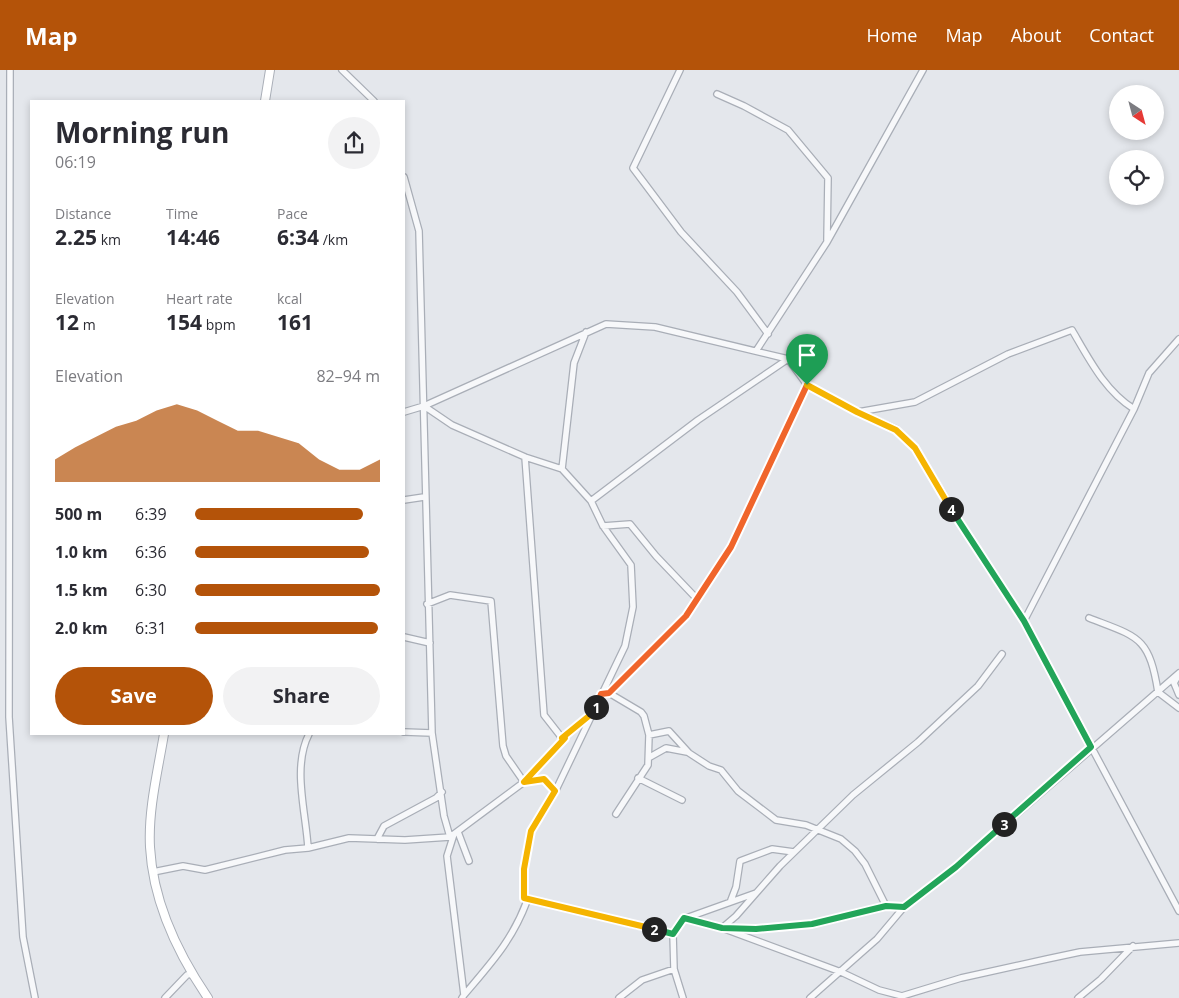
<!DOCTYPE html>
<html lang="en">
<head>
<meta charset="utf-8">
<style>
	body { margin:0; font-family:"Open Sans",sans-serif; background:#f2f2f3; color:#2b2b33; height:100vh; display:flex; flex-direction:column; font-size:19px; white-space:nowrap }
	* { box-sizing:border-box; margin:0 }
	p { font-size:16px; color:#7c7c81 }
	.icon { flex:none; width:28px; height:28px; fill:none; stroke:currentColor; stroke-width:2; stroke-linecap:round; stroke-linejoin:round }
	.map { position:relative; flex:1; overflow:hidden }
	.sheet { position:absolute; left:30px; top:30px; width:375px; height:635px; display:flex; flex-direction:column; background:#fff; border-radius:0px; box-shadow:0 2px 8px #0003 }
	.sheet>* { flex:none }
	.needle { width:32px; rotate:144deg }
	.fabs { position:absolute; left:1109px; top:15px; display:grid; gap:10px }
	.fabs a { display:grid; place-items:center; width:55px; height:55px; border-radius:50%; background:#fff; box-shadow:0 2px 8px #0003; font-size:25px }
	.pin { position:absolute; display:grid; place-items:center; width:42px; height:42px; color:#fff; margin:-51px -21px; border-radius:50% 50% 50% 0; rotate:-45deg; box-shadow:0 0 5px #0007 }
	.pin .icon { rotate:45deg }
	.km { position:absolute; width:25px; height:25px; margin:-12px; border-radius:50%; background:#222; color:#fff; font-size:14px; line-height:25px; text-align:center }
	.round { display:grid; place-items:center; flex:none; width:52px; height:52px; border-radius:26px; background:#f2f2f3 }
	.overview { display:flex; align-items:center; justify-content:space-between; height:85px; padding:0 25px }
	h1 { font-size:28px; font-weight:700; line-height:38px }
	.metrics { display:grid; grid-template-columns:repeat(3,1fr); gap:8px; height:85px; padding:5px 25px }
	.metrics div { display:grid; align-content:center }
	.metrics b { font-size:21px; font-weight:700 }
	.metrics small { font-size:14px; font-weight:400 }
	.metrics p { font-size:14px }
	.chart { height:140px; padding:10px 25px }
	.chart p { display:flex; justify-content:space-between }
	.chart svg { width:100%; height:90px; margin-top:5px; fill:#b45309; opacity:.7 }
	.button { display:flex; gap:10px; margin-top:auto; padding:10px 25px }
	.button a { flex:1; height:58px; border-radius:30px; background:#b45309; color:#fff; font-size:20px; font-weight:700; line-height:58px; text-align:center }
	.button a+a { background:#f2f2f3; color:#2b2b33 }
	ul { padding:0 25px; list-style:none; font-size:16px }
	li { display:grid; grid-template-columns:80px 60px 1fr; align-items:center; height:38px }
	li i { height:12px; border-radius:6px; background:#b45309 }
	header { display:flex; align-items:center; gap:30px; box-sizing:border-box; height:70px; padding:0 25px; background:#b45309; color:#fff }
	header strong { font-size:24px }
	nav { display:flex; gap:28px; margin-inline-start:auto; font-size:18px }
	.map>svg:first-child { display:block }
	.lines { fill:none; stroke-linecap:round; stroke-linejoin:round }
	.street-casing { stroke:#a9aeb7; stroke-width:8 }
	.secondary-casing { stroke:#a9aeb7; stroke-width:10 }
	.street { stroke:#f7f8fa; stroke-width:5.5 }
	.secondary { stroke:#fff; stroke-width:8 }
	.split-1-casing { stroke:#fff; stroke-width:10 }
	.split-2-casing { stroke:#fff; stroke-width:10 }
	.split-3-casing { stroke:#fff; stroke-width:10 }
	.split-4-casing { stroke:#fff; stroke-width:10 }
	.split-5-casing { stroke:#fff; stroke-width:10 }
	.split-1 { stroke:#f0652b; stroke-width:6 }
	.split-2 { stroke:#f5b400; stroke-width:6 }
	.split-3 { stroke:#22a559; stroke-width:6 }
	.split-4 { stroke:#22a559; stroke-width:6 }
	.split-5 { stroke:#f5b400; stroke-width:6 }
</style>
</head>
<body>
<header>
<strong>Map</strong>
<nav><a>Home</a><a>Map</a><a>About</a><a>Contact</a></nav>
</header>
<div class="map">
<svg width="1179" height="928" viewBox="0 0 1179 928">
	<rect width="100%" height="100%" fill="#e4e7ec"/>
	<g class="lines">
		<defs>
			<path id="street" d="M10,0L9,647L23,867L35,928
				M342,0L374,31
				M680,0L633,98L681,162L737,222L768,264
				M717,24L744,36L788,60L828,108L827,170
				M404,107L419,161L432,663L444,746L450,767L454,764L447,786L464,925L462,928
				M756,281L827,172L923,0
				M424,336L452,355L525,387L562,399L591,431L603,456L631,495L633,537L625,576L554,724L531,761L524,799V828L527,831C512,871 491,893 464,925
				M404,342L424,336L606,254L655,257L788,289L807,315L857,342L896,359L915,378L986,494L1024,551L1179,841
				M858,342L915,332L1008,284L1072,260C1089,289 1105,321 1134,339
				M525,387L544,645L562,668
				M562,399L574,293L586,262
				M404,430L424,427
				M591,431L698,350L788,289
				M603,456L630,454L656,486L697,529
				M427,534L450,525L491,531L503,676L506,686L524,712L544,709L555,721
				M1089,548C1138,567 1149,566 1158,622L1179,638
				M1024,551L1134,339L1149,303L1179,269
				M404,567L430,573
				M1178,606L1174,613L1179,625
				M609,623L641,642L644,646L649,665L648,695L616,744
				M601,624L609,623L686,546L731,477L807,315
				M404,662L432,663
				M649,665L669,661L689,683L709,696L721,700L738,721L776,750L806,755L841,769L855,781L865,794L886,836
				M650,687L666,678L687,682
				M638,708L682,730
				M458,762L469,791
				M454,764L524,712L565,668H562L593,642
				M377,769L384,756L436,728L442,722
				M308,778C306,742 292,697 309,664
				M153,802L183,796L205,800L285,780L308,778L349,768L405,770L450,767
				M525,828L673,864
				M731,830L736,817L740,791L772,779L794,782
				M686,848L756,823
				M722,858L841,902L879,920L902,926L961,908L1047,889L1080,882L1179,873
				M722,858L736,846L780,796L853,725L918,672L978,616L1002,584
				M165,928L187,905L192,904
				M619,928L642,910L674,899
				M683,928L674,899L673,864L684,848L726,859H756L811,854L886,836L904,837
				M810,928L877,869L904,837L956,797L1179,603
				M1078,928L1101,909L1133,876"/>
			<path id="secondary" d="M265,31L270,0
				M164,664C158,700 148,740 150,777C153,832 178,884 208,928"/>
		</defs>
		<!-- street casing -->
		<use href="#street" class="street-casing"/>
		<!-- secondary casing -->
		<use href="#secondary" class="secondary-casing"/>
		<!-- street -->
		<use href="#street" class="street"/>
		<!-- secondary -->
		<use href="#secondary" class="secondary"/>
	</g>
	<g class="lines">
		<defs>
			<path id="split-1" d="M596,637L601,624L609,623L686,546L731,477L807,315"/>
			<path id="split-2" d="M596,637L595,641L562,668H565L524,712L544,709L555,721L531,761L524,799V828L654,859"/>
			<path id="split-3" d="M654,859L673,864L684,848L722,858L756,859L812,854L886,836L904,837L956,797L1004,754"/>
			<path id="split-4" d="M951,439L1024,551L1091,677L1004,754"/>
			<path id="split-5" d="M807,315L857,342L896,360L915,378L951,439"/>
		</defs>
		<!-- split-1 casing -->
		<use href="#split-1" class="split-1-casing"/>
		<!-- split-2 casing -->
		<use href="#split-2" class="split-2-casing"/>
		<!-- split-3 casing -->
		<use href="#split-3" class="split-3-casing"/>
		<!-- split-4 casing -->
		<use href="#split-4" class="split-4-casing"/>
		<!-- split-5 casing -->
		<use href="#split-5" class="split-5-casing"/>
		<!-- split-1 -->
		<use href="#split-1" class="split-1"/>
		<!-- split-2 -->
		<use href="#split-2" class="split-2"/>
		<!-- split-3 -->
		<use href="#split-3" class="split-3"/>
		<!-- split-4 -->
		<use href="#split-4" class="split-4"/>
		<!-- split-5 -->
		<use href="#split-5" class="split-5"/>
	</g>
</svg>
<div class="fabs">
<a><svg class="needle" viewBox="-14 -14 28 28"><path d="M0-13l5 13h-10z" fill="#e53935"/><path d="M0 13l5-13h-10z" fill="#7c7c81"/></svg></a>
<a><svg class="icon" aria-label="locate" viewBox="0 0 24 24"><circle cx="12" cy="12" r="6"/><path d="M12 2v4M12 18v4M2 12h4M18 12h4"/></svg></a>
</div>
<div class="pin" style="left:807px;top:315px;background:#1e9e55"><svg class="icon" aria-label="arrive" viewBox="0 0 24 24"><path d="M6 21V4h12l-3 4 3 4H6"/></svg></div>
<b class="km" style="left:596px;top:637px">1</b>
<b class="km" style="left:654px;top:859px">2</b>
<b class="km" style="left:1004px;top:754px">3</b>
<b class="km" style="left:951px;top:439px">4</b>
<section class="sheet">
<div class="overview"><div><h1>Morning run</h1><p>06:19</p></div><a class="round"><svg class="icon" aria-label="share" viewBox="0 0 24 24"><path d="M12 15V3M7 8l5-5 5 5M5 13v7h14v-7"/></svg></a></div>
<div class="metrics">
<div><p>Distance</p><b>2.25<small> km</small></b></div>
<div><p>Time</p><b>14:46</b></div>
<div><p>Pace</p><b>6:34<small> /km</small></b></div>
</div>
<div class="metrics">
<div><p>Elevation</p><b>12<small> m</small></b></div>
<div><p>Heart rate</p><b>154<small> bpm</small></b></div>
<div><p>kcal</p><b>161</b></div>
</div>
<div class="chart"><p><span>Elevation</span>82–94 m</p>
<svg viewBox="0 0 160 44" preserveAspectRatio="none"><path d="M0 44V33L10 27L20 22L30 17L40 14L50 9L60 6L70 9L80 14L90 19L100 19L110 22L120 25L130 33L140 38L150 38L160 33V44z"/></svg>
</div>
<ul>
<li><b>500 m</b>6:39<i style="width:91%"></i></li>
<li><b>1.0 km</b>6:36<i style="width:94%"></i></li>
<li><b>1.5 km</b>6:30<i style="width:100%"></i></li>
<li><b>2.0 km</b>6:31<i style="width:99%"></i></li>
</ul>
<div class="button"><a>Save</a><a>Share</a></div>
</section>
</div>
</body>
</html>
